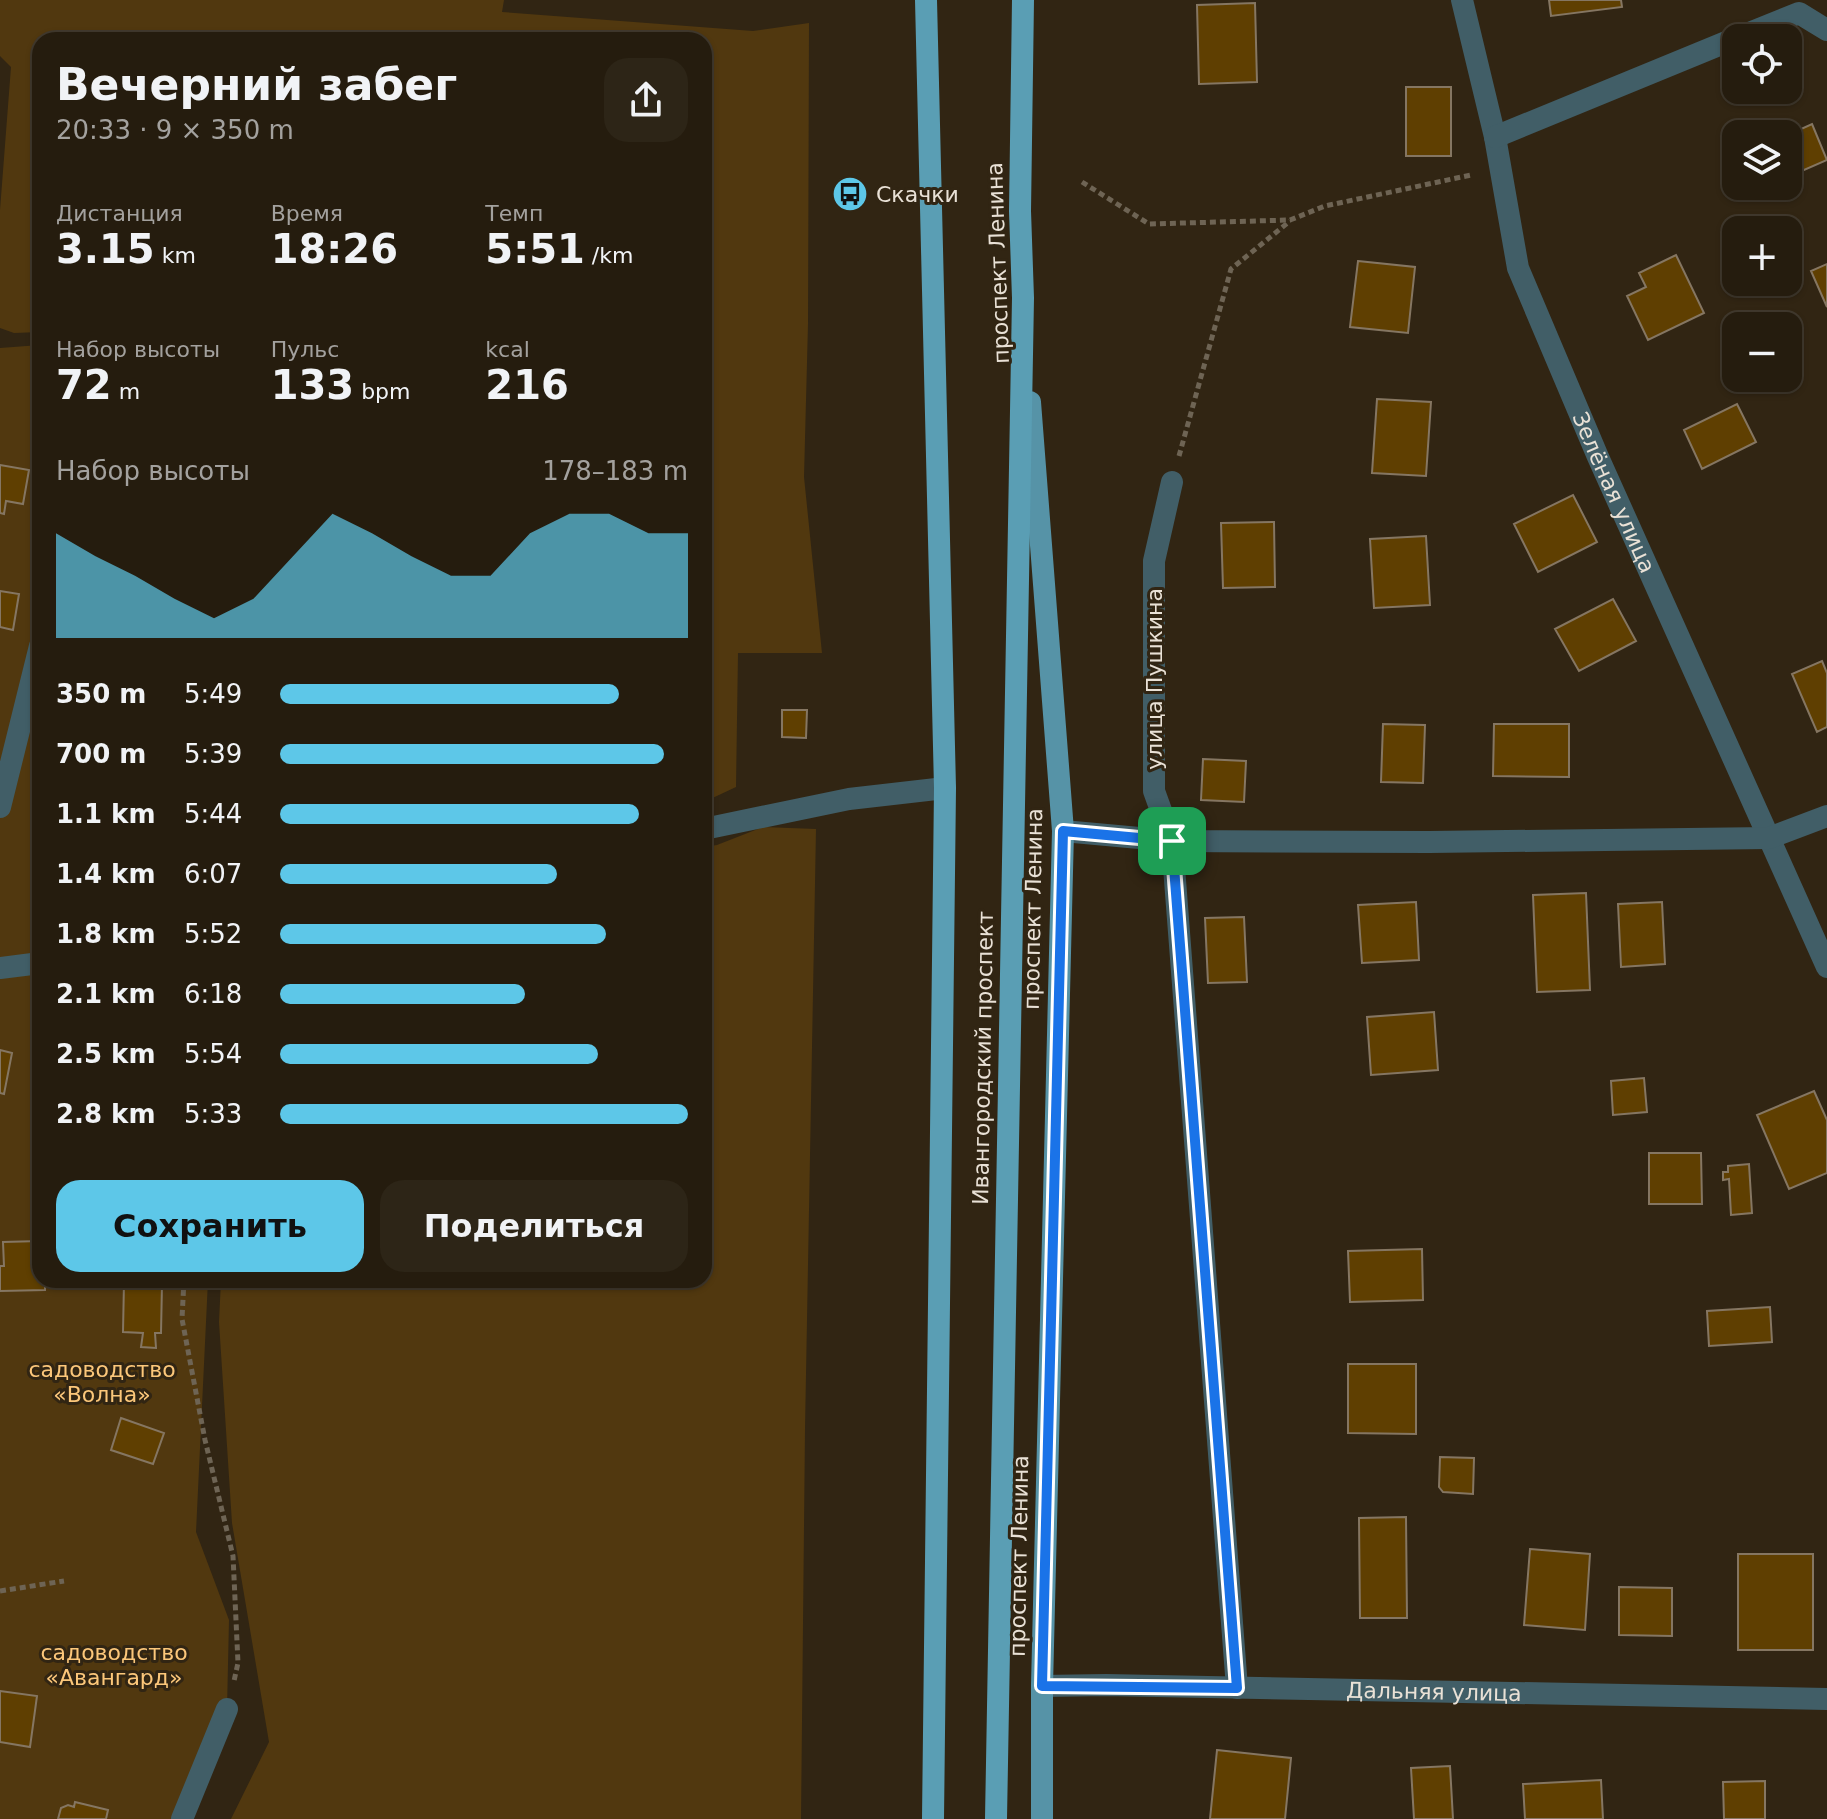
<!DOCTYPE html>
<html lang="ru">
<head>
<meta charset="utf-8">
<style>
	body { margin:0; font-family:"DejaVu Sans",sans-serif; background:#2d2517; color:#f1f3f6; height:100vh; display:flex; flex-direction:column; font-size:30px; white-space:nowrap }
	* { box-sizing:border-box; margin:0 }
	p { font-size:26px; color:#a3a19e }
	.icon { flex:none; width:44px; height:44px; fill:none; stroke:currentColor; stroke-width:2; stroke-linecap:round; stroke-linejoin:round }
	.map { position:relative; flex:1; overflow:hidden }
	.sheet { position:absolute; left:32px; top:32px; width:680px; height:1256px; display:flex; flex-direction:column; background:#251c0e; border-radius:24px; box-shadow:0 2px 6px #0004,0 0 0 2px #423a2e }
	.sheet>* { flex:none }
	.buttons { position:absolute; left:1722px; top:24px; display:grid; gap:16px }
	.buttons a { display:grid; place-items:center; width:80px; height:80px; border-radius:16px; background:#251c0e; box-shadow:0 2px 6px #0004,0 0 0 2px #423a2e; font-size:40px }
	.pin { position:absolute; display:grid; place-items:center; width:68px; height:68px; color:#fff; margin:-34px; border-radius:16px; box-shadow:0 4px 12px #0006 }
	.round { display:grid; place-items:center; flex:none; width:84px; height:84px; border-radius:24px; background:#2d2517 }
	.summary { display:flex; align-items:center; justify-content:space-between; height:136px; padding:0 24px }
	h1 { font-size:44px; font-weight:700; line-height:60px }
	.stats { display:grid; grid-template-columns:repeat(3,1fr); gap:12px; height:136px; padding:8px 24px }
	.stats div { display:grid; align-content:center }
	.stats b { font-size:40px; font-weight:700 }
	.stats small { font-size:22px; font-weight:400 }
	.stats p { font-size:22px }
	.chart { height:224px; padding:16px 24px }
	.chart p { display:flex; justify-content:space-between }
	.chart svg { width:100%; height:144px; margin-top:8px; fill:#5dc7e8; opacity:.7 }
	.cta { display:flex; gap:16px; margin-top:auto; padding:16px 24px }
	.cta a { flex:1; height:92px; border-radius:24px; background:#5dc7e8; color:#111; font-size:32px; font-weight:700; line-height:92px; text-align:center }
	.cta a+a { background:#2d2517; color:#f1f3f6 }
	ul { padding:0 24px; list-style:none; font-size:26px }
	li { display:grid; grid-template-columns:128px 96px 1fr; align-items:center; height:60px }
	li i { height:20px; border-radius:10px; background:#5dc7e8 }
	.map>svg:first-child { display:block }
	.green { fill:#51380f }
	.building { fill:#5f3f01; stroke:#857662; stroke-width:2 }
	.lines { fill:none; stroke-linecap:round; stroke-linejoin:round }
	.path { stroke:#6e6454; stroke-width:5; stroke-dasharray:6 4; stroke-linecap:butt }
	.minor { stroke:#415e67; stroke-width:22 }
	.primary { stroke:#5693a7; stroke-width:22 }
	.trunk { stroke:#5a9eb4; stroke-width:22 }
	.route-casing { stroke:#fff; stroke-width:16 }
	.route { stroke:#1a73e8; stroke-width:10 }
	.labels { text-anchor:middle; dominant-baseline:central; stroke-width:6; stroke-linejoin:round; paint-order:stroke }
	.poi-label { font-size:22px; fill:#e9e1d6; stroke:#312513; text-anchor:start }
	.street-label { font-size:22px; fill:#e9e1d6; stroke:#312513 }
	.park-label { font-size:22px; fill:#fcc77a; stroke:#312513 }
</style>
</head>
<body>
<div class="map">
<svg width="1827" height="1819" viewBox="0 0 1827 1819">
	<rect width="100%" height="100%" fill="#312513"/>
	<!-- green -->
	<path class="green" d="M0,0H504L502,12L753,31L809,23L808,324L804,477L822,653H738L736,787L704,802V40H40V332L14,333L0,328V210L11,67L0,56Z
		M40,345V1280H208L196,1532L229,1620L227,1709L182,1819H0V348Z
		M763,827L816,829L805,1429L801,1819H231L269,1742L232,1523L219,1322L221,1280H704V847L717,845Z"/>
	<!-- building -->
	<path class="building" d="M1549,0H1621L1622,7L1551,16Z
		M1255,3L1257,82L1199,84L1197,5Z
		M1406,87H1451V156H1406Z
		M1812,124L1827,160L1788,177V135Z
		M1676,255L1704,313L1648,340L1627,296L1646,287L1639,273Z
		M1358,261L1415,267L1408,333L1350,327Z
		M1827,264V307L1811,271Z
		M1377,399L1431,402L1426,476L1372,473Z
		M1737,404L1756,442L1702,469L1684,430Z
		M0,465L29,470L23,504L6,501L4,514L0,513Z
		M1573,495L1597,542L1538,572L1514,524Z
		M1274,522L1275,587L1223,588L1221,523Z
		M1426,536L1430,605L1374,608L1370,539Z
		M0,591L19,594L13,630L0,627Z
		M1613,599L1636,641L1579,671L1555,629Z
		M1822,661L1827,673V727L1817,732L1792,674Z
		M782,710H807L806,738L782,737Z
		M1383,724L1425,725L1423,783L1381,782Z
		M1494,724H1569V777L1493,776Z
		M1203,759L1246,761L1244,802L1201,800Z
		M1586,893L1590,990L1537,992L1533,895Z
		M1416,902L1419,960L1362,963L1358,905Z
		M1662,902L1665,964L1621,967L1618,904Z
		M1244,917L1247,982L1208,983L1205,918Z
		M1434,1012L1438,1070L1371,1075L1367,1017Z
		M0,1050L12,1053L4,1094L0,1093Z
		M1644,1078L1647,1112L1613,1115L1611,1081Z
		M1814,1091L1827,1120V1173L1789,1189L1757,1115Z
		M1649,1153H1701L1702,1204H1649Z
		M1749,1164L1752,1213L1731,1215L1729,1179L1723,1180V1172H1728V1166Z
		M40,1241V1280H45V1290L0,1291V1266H4L3,1242Z
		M1422,1249L1423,1300L1350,1302L1348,1251Z
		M124,1282L162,1284L161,1333H155L156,1348L141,1347L143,1333L123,1332Z
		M1770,1307L1772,1342L1709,1346L1707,1311Z
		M1348,1364H1416V1434L1348,1433Z
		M121,1418L164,1433L153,1464L111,1450Z
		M1440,1457L1474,1458L1473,1494L1443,1492L1439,1487Z
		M1406,1517L1407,1618H1360L1359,1518Z
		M1530,1549L1590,1554L1585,1630L1524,1625Z
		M1738,1554H1813V1650H1738Z
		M1619,1587L1672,1588V1636L1619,1635Z
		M0,1691L37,1696L30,1747L0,1742Z
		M1217,1750L1291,1758L1285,1819H1210Z
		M1450,1766L1453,1819H1414L1411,1768Z
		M1601,1780L1603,1819H1525L1523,1784Z
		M1765,1781V1819H1724L1723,1782Z
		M75,1802L108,1810L106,1819H58L61,1808L68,1805L74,1807Z"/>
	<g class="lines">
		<!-- path -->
		<path class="path" d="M1082,182L1149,224L1290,220L1325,206L1471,175
			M1179,456L1231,269L1290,221
			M184,1280L182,1319L205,1440L233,1556L238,1663L234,1681
			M0,1591L64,1581"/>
		<!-- minor -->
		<g class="minor">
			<path id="s1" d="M1462,0L1495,137L1518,268L1598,457L1827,967"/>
			<path d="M1737,38L1799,13L1827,30"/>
			<path d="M1495,137L1736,38"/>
			<path d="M1172,482L1154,561V791L1172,841L1237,1688"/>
			<path d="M0,807L40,646"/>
			<path d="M704,829L849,799L945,788"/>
			<path d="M1063,831L1172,841L1429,842L1769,838L1827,816"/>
			<path d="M0,968L40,963"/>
			<path id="s2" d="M1042,1686L1106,1685L1827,1699"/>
			<path d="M182,1819L227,1709"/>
		</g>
		<!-- primary -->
		<path class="primary" d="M1030,402L1063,831L1042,1686V1819"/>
		<!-- trunk -->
		<path class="trunk" d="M926,0L945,788L933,1819
			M996,1819L1023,298L1020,211L1023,0"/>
	</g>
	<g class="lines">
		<defs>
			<path id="route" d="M1063,831L1172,841L1237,1688L1042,1686Z"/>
		</defs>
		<!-- route casing -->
		<use href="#route" class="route-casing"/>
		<!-- route -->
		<use href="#route" class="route"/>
	</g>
	<!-- icons -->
	<defs>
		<symbol id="bus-disc" viewBox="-11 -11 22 22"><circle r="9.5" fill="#5dc7e8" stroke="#312513"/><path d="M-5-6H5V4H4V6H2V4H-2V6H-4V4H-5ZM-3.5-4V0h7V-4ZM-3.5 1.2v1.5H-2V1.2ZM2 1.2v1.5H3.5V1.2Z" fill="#111"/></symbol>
	</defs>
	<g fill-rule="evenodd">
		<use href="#bus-disc" x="830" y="174" width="40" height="40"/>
	</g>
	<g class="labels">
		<!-- poi labels -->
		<g class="poi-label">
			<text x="876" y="194">Скачки</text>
		</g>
		<!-- street labels -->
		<g class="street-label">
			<text transform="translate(998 263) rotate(-92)">проспект Ленина</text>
			<text stroke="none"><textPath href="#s1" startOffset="518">Зелёная улица</textPath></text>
			<text transform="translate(1154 679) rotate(-90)">улица Пушкина</text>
			<text transform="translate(1033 909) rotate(-89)">проспект Ленина</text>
			<text transform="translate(983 1058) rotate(-89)">Ивангородский проспект</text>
			<text transform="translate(1019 1556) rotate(-89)">проспект Ленина</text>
			<text stroke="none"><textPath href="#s2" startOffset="392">Дальняя улица</textPath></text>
		</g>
		<!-- park labels -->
		<g class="park-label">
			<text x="102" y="1369">садоводство<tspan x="102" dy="25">«Волна»</tspan></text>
			<text x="114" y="1652">садоводство<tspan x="114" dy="25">«Авангард»</tspan></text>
		</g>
	</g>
</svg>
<div class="buttons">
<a><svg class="icon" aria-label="locate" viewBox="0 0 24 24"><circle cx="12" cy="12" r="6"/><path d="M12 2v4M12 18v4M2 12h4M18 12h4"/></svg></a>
<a><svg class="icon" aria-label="layers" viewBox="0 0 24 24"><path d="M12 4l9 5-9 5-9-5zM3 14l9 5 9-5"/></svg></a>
<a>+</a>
<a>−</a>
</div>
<div class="pin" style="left:1172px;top:841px;background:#1e9e55"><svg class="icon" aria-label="arrive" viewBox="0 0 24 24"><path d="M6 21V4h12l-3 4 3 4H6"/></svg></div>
<section class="sheet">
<div class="summary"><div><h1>Вечерний забег</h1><p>20:33 · 9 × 350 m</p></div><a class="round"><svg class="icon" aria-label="share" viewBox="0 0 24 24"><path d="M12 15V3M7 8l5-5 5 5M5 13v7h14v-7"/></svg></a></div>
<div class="stats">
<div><p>Дистанция</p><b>3.15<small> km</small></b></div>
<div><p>Время</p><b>18:26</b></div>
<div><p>Темп</p><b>5:51<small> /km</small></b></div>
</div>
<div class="stats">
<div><p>Набор высоты</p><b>72<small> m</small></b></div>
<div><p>Пульс</p><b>133<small> bpm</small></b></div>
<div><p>kcal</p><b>216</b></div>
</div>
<div class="chart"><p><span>Набор высоты</span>178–183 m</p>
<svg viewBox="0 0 160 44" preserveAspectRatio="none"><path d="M0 44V12L10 19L20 25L30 32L40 38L50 32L60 19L70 6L80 12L90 19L100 25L110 25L120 12L130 6L140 6L150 12L160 12V44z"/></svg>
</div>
<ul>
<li><b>350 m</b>5:49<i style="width:83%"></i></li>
<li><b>700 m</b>5:39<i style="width:94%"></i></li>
<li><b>1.1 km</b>5:44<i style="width:88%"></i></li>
<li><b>1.4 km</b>6:07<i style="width:68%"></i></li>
<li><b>1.8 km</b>5:52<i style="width:80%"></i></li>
<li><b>2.1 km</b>6:18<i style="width:60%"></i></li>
<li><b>2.5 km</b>5:54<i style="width:78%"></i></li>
<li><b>2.8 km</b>5:33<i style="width:100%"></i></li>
</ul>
<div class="cta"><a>Сохранить</a><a>Поделиться</a></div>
</section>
</div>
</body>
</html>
